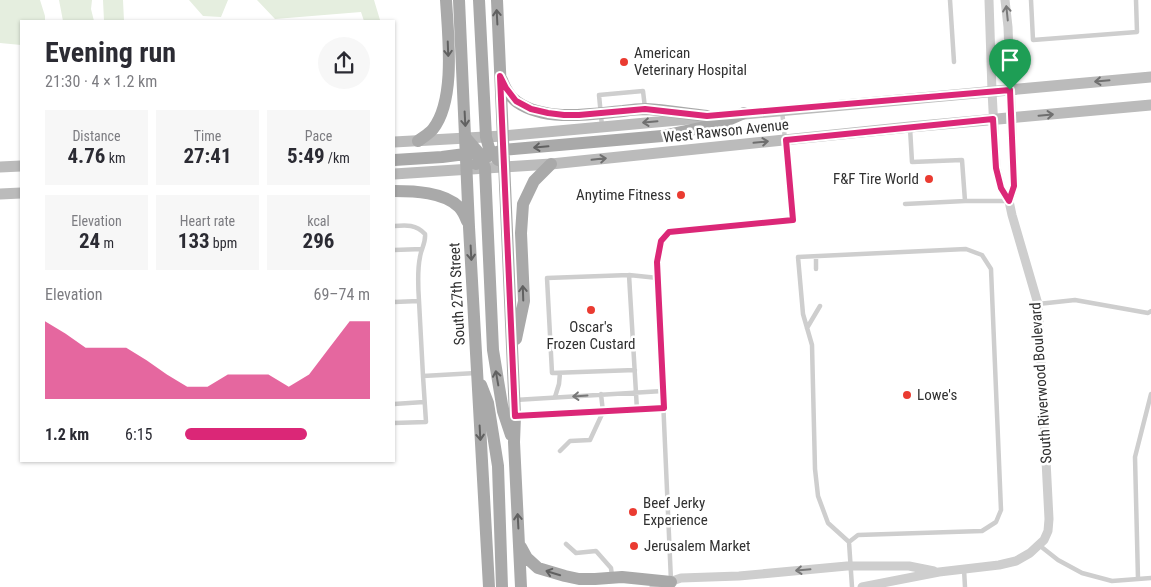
<!DOCTYPE html>
<html lang="en">
<head>
<meta charset="utf-8">
<style>
	body { margin:0; font-family:"Roboto Condensed",sans-serif; background:#f7f7f7; color:#2b2b33; height:100vh; display:flex; flex-direction:column; font-size:19px; white-space:nowrap }
	* { box-sizing:border-box; margin:0 }
	p { font-size:16px; color:#7c7c81 }
	.icon { flex:none; width:28px; height:28px; fill:none; stroke:currentColor; stroke-width:2; stroke-linecap:round; stroke-linejoin:round }
	.map { position:relative; flex:1; overflow:hidden }
	.details { position:absolute; left:20px; top:20px; width:375px; height:442px; display:flex; flex-direction:column; background:#fff; border-radius:0px; box-shadow:0 1px 4px #0004 }
	.details>* { flex:none }
	.pin { position:absolute; display:grid; place-items:center; width:42px; height:42px; color:#fff; margin:-51px -21px; border-radius:50% 50% 50% 0; rotate:-45deg; box-shadow:0 0 5px #0007 }
	.pin .icon { rotate:45deg }
	.round { display:grid; place-items:center; flex:none; width:52px; height:52px; border-radius:26px; background:#f7f7f7 }
	.head { display:flex; align-items:center; justify-content:space-between; height:85px; padding:0 25px }
	h1 { font-size:28px; font-weight:700; line-height:38px }
	.figures { display:grid; grid-template-columns:repeat(3,1fr); gap:8px; height:85px; padding:5px 25px }
	.figures div { display:grid; align-content:center; border-radius:0px; background:#f7f7f7; text-align:center }
	.figures b { font-size:21px; font-weight:700 }
	.figures small { font-size:14px; font-weight:400 }
	.figures p { font-size:14px }
	.chart { height:140px; padding:10px 25px }
	.chart p { display:flex; justify-content:space-between }
	.chart svg { width:100%; height:90px; margin-top:5px; fill:#db2777; opacity:.7 }
	ul { padding:0 25px; list-style:none; font-size:16px }
	li { display:grid; grid-template-columns:80px 60px 1fr; align-items:center; height:38px }
	li i { height:12px; border-radius:6px; background:#db2777 }
	.map>svg:first-child { display:block }
	.green { fill:#e5eedf }
	.lines { fill:none; stroke-linecap:round; stroke-linejoin:round }
	.service { stroke:#cecece; stroke-width:4.5 }
	.minor { stroke:#cecece; stroke-width:9 }
	.secondary { stroke:#bbb; stroke-width:11 }
	.primary { stroke:#a9a9a9; stroke-width:12 }
	.oneway { stroke:#787878 }
	.oneway2 { stroke:#616161 }
	.oneway3 { stroke:#6f6f6f }
	.route-casing { stroke:#fff; stroke-width:10 }
	.route { stroke:#db2777; stroke-width:6 }
	.poi-dot { fill:#ea3b31; stroke:#fff; stroke-width:2 }
	.labels { text-anchor:middle; dominant-baseline:central; stroke-width:5; stroke-linejoin:round; paint-order:stroke }
	.poi-label { font-size:15px; fill:#313131; stroke:#fff; text-anchor:start }
	.street-label { font-size:15px; fill:#313131; stroke:#fff }
</style>
</head>
<body>
<div class="map">
<svg width="1151" height="587" viewBox="0 0 1151 587">
	<rect width="100%" height="100%" fill="#fff"/>
	<!-- green -->
	<path class="green" d="M0,0H40L45,16V21H21V45L0,43Z
		M59,0H92L91,9L94,21H63Z
		M103,0H123L124,21H104Z
		M189,0H228L221,17L203,16Z
		M257,0H374L380,20V21H364L361,12L275,19Z"/>
	<g class="lines">
		<!-- service -->
		<path class="service" d="M950,0L954,62
			M1031,0L1033,40L1137,32L1136,0
			M602,126L599,95L643,91L645,108
			M910,128L912,162L962,160L965,201H1008
			M905,204L965,201
			M394,226C406,225 416,224 425,234C426,243 421,249 420,257C417,271 418,286 419,301
			M394,250L422,249
			M816,257V269
			M629,275L637,410
			M394,302L419,301L423,376L476,373
			M1038,304L1075,300L1148,313L1151,311
			M807,328L820,306
			M635,370L552,373L547,278L629,275L658,278
			M555,397L559,384L560,373
			M515,400L663,391
			M394,404L424,402
			M516,416L664,408
			M394,423L426,422L423,376
			M560,451L570,441L590,440L603,412L601,394
			M849,542L858,535L982,531L996,522L1001,510L991,269L982,255L966,249L798,257L803,314L812,345L815,469L818,496L828,523L849,542L852,587
			M566,544L576,553L596,551L611,568L612,576
			M1039,545L1058,560L1082,573L1112,581L1151,578
			M964,569L965,587
			M1138,579L1135,457L1151,394
			M671,581L657,262L661,241L669,232L793,220L782,110"/>
		<!-- minor -->
		<path class="minor" d="M1005,0L1008,27L1014,186L1009,201
			M654,587L681,578L739,576L847,566H909L934,571
			M862,587L939,572L999,565L1016,561L1030,553L1044,540L1048,531L1049,519L1038,304L1012,215L1009,201L1001,188L996,167L992,91L989,0"/>
		<!-- secondary -->
		<path class="secondary" d="M394,142L503,136L1151,77
			M0,167L21,166
			M394,174L551,164L910,127L1151,105
			M0,194L21,193"/>
		<!-- primary -->
		<path class="primary" d="M459,0L469,227L489,587
			M479,0L486,137L489,148L498,160
			M497,0L515,416L514,442L521,587
			M502,80C505,88 510,97 517,102C546,122 591,114 623,111C630,110 638,109 646,109C666,110 687,114 707,116
			M465,137L478,152L485,168L493,350L503,411L511,435
			M418,141C423,137 429,134 433,129C456,100 448,35 446,0
			M394,160L442,157L473,153
			M476,164L492,154L503,150L662,136L719,124L744,113
			M394,191C414,191 444,192 459,207C463,211 465,216 467,221
			M516,339L524,301L521,233L523,204L534,181L551,164
			M481,385L488,403L498,466L502,587
			M521,547L527,558L538,568L565,576L579,579H595L622,577L671,582"/>
	</g>
	<!-- one-way arrows -->
	<defs><path id="oneway-shaft" d="M-6 0H5M1.5-3L5.5 0L1.5 3" fill="none" stroke-width="1.6" stroke-linecap="round" stroke-linejoin="round" transform="scale(1.25)"/></defs>
	<g class="oneway">
		<use href="#oneway-shaft" transform="translate(1007 13) rotate(-96)"/>
		<use href="#oneway-shaft" transform="translate(580 396) rotate(176)"/>
		<use href="#oneway-shaft" transform="translate(803 570) rotate(175)"/>
	</g>
	<g class="oneway2">
		<use href="#oneway-shaft" transform="translate(497 17) rotate(-93)"/>
		<use href="#oneway-shaft" transform="translate(448 49) rotate(88)"/>
		<use href="#oneway-shaft" transform="translate(465 119) rotate(87)"/>
		<use href="#oneway-shaft" transform="translate(541 147) rotate(175)"/>
		<use href="#oneway-shaft" transform="translate(471 253) rotate(87)"/>
		<use href="#oneway-shaft" transform="translate(523 293) rotate(-92)"/>
		<use href="#oneway-shaft" transform="translate(497 378) rotate(-100)"/>
		<use href="#oneway-shaft" transform="translate(480 433) rotate(87)"/>
		<use href="#oneway-shaft" transform="translate(518 521) rotate(-93)"/>
		<use href="#oneway-shaft" transform="translate(553 573) rotate(-163)"/>
	</g>
	<g class="oneway3">
		<use href="#oneway-shaft" transform="translate(1102 81) rotate(175)"/>
		<use href="#oneway-shaft" transform="translate(1046 115) rotate(-5)"/>
		<use href="#oneway-shaft" transform="translate(650 122) rotate(175)"/>
		<use href="#oneway-shaft" transform="translate(761 142) rotate(-6)"/>
		<use href="#oneway-shaft" transform="translate(599 159) rotate(-6)"/>
	</g>
	<g class="lines">
		<defs>
			<path id="route" d="M500,76L506,88L516,101L531,109L548,113L564,115H579L645,109L707,116L1010,90L1014,186L1009,201L1001,188L996,168L993,119L786,140L793,220L669,232L661,241L657,262L664,408L515,416Z"/>
		</defs>
		<!-- route casing -->
		<use href="#route" class="route-casing"/>
		<!-- route -->
		<use href="#route" class="route"/>
	</g>
	<!-- markers -->
	<g class="poi-dot">
		<circle cx="624" cy="62" r="5"/>
		<circle cx="929" cy="179" r="5"/>
		<circle cx="681" cy="195" r="5"/>
		<circle cx="591" cy="310" r="5"/>
		<circle cx="907" cy="395" r="5"/>
		<circle cx="633" cy="512" r="5"/>
		<circle cx="634" cy="546" r="5"/>
	</g>
	<g class="labels">
		<!-- poi labels -->
		<g class="poi-label">
			<text x="634" y="53">American<tspan x="634" dy="17">Veterinary Hospital</tspan></text>
			<text x="919" y="179" text-anchor="end">F&amp;F Tire World</text>
			<text x="671" y="195" text-anchor="end">Anytime Fitness</text>
			<text x="591" y="327" text-anchor="middle">Oscar's<tspan x="591" dy="17">Frozen Custard</tspan></text>
			<text x="917" y="395">Lowe's</text>
			<text x="643" y="503">Beef Jerky<tspan x="643" dy="17">Experience</tspan></text>
			<text x="644" y="546">Jerusalem Market</text>
		</g>
		<!-- street labels -->
		<g class="street-label">
			<text transform="translate(726 131) rotate(-6)">West Rawson Avenue</text>
			<text transform="translate(457 294) rotate(-93)">South 27th Street</text>
			<text transform="translate(1041 383) rotate(-94)">South Riverwood Boulevard</text>
		</g>
	</g>
</svg>
<div class="pin" style="left:1010px;top:90px;background:#1e9e55"><svg class="icon" aria-label="arrive" viewBox="0 0 24 24"><path d="M6 21V4h12l-3 4 3 4H6"/></svg></div>
<section class="details">
<div class="head"><div><h1>Evening run</h1><p>21:30 · 4 × 1.2 km</p></div><a class="round"><svg class="icon" aria-label="share" viewBox="0 0 24 24"><path d="M12 15V3M7 8l5-5 5 5M5 13v7h14v-7"/></svg></a></div>
<div class="figures">
<div><p>Distance</p><b>4.76<small> km</small></b></div>
<div><p>Time</p><b>27:41</b></div>
<div><p>Pace</p><b>5:49<small> /km</small></b></div>
</div>
<div class="figures">
<div><p>Elevation</p><b>24<small> m</small></b></div>
<div><p>Heart rate</p><b>133<small> bpm</small></b></div>
<div><p>kcal</p><b>296</b></div>
</div>
<div class="chart"><p><span>Elevation</span>69–74 m</p>
<svg viewBox="0 0 160 44" preserveAspectRatio="none"><path d="M0 44V6L10 12L20 19L30 19L40 19L50 25L60 32L70 38L80 38L90 32L100 32L110 32L120 38L130 32L140 19L150 6L160 6V44z"/></svg>
</div>
<ul>
<li><b>1.2 km</b>6:15<i style="width:66%"></i></li>
</ul>
</section>
</div>
</body>
</html>
